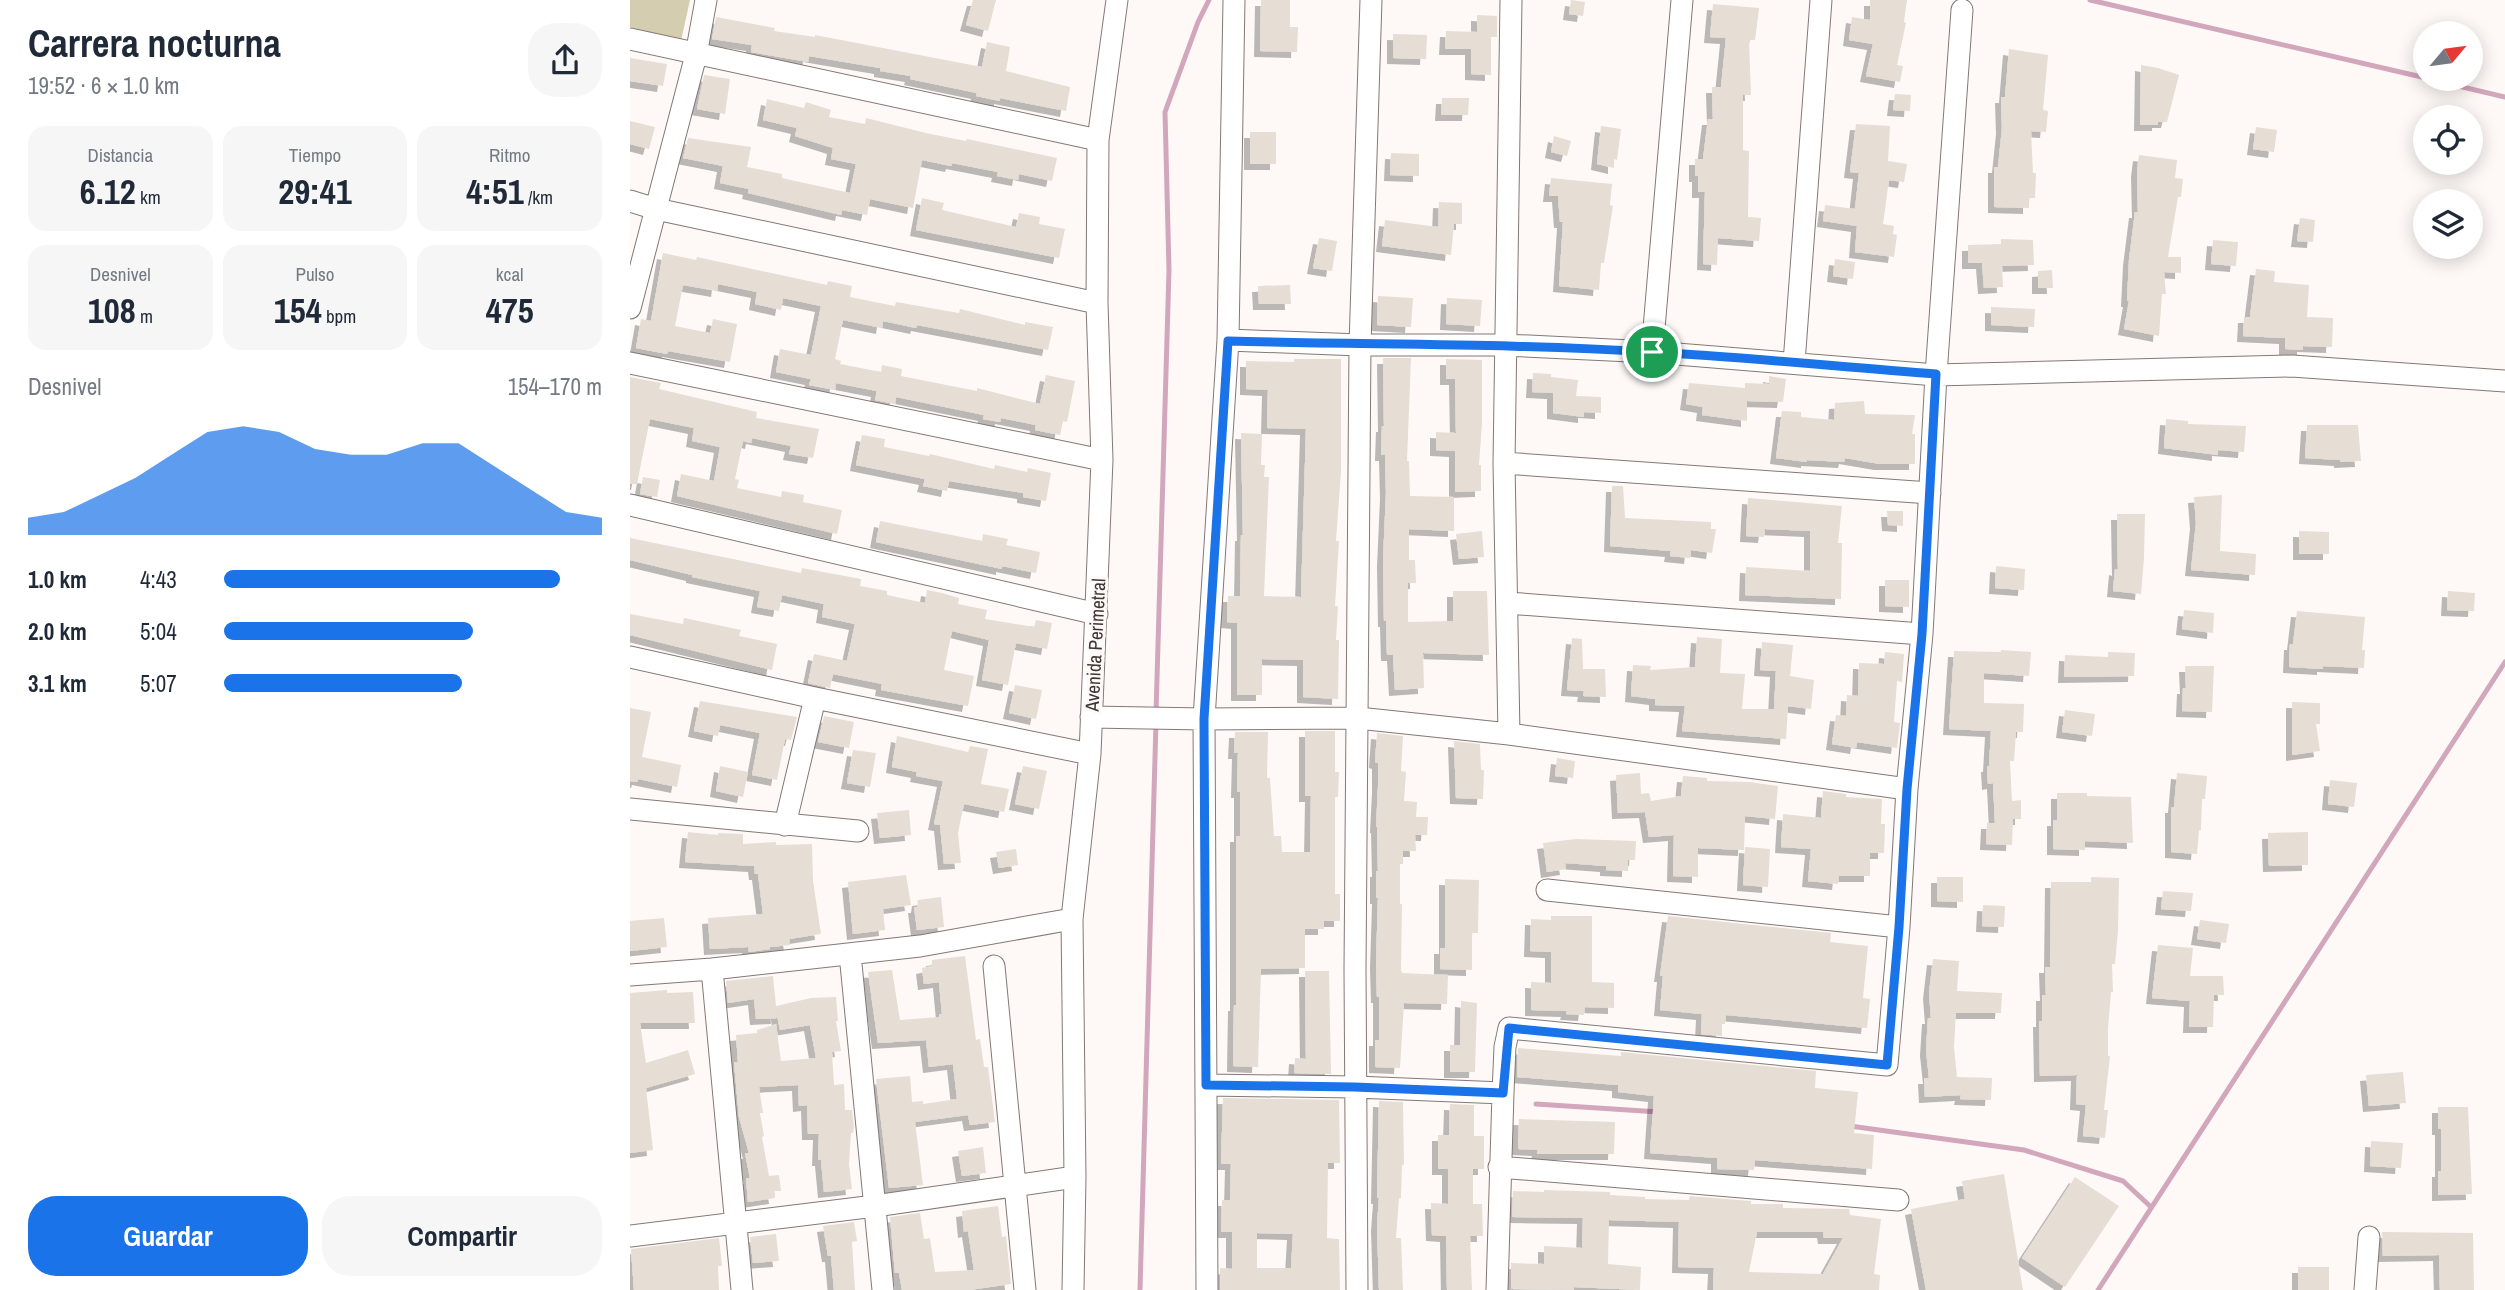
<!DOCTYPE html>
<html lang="es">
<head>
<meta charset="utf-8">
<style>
	body { margin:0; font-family:"Archivo Narrow",sans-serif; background:#f6f6f7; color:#1f2937; height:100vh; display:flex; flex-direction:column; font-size:26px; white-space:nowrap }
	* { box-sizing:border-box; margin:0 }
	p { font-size:23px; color:#747a83 }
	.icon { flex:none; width:38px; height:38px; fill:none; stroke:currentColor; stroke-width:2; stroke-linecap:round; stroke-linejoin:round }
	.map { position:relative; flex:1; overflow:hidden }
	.panel { display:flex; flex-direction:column; background:#fff; width:630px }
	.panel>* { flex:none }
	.needle { width:46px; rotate:61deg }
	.controls { position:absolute; left:1783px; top:21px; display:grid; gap:14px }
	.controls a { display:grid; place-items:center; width:70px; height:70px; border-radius:50%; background:#fff; box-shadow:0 4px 18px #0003; font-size:35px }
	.pin { position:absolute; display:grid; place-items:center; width:60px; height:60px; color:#fff; margin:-30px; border:4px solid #fff; border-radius:50%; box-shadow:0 2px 7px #0007 }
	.round { display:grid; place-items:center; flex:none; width:74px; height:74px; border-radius:28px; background:#f6f6f7 }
	.overview { display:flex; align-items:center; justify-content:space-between; height:119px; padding:0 28px }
	h1 { font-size:38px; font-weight:700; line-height:52px }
	.stats { display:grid; grid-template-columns:repeat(3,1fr); gap:10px; height:119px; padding:7px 28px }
	.stats div { display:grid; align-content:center; border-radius:18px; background:#f6f6f7; text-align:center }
	.stats b { font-size:35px; font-weight:700 }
	.stats small { font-size:19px; font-weight:400 }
	.stats p { font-size:19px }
	.chart { height:196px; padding:14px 28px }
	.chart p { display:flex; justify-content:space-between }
	.chart svg { width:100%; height:126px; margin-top:7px; fill:#1a73e8; opacity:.7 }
	.cta { display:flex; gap:14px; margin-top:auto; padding:14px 28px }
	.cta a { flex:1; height:80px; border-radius:28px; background:#1a73e8; color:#fff; font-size:28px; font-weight:700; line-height:80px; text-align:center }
	.cta a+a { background:#f6f6f7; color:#1f2937 }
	ul { padding:0 28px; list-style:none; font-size:23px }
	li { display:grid; grid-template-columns:112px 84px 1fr; align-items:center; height:52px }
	li i { height:18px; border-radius:9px; background:#1a73e8 }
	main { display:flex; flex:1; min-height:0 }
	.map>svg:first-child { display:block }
	.green { fill:#d5cdb0 }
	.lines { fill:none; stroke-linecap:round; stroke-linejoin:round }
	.stream { stroke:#d2a6bb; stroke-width:5 }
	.building { fill:#e6ddd5; fill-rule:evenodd; filter:url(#shadow) }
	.street-casing { stroke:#837875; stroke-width:23 }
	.street { stroke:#fff; stroke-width:21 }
	.route-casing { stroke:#fff; stroke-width:14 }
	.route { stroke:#1a73e8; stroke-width:9 }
	.labels { text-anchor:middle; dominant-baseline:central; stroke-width:6; stroke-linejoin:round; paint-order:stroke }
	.street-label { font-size:19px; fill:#3c3735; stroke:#fef9f7 }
</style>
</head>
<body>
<main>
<section class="panel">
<div class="overview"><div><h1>Carrera nocturna</h1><p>19:52 · 6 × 1.0 km</p></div><a class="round"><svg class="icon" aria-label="share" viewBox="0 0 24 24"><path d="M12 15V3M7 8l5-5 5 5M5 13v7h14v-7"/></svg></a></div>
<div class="stats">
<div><p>Distancia</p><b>6.12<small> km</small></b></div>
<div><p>Tiempo</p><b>29:41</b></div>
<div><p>Ritmo</p><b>4:51<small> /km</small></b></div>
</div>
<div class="stats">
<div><p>Desnivel</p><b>108<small> m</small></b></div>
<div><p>Pulso</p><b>154<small> bpm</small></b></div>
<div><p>kcal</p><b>475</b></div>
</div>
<div class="chart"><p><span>Desnivel</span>154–170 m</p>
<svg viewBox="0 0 160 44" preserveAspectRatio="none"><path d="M0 44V38L10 36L20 30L30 24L40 16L50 8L60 6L70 8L80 14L90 16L100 16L110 12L120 12L130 20L140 28L150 36L160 38V44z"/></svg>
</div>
<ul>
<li><b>1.0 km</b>4:43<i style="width:89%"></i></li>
<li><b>2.0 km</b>5:04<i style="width:66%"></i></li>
<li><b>3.1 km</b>5:07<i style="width:63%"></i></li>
</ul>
<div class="cta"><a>Guardar</a><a>Compartir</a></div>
</section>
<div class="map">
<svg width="1875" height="1290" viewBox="0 0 1875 1290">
	<defs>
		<filter id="shadow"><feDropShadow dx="-6" dy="6" stdDeviation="0" flood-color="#0004"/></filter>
	</defs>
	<rect width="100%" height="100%" fill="#fef9f7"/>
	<!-- green -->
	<path class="green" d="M0,0H60L51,41L0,27Z"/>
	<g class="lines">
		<!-- stream -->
		<path class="stream" d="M1460,0L1796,78
			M1799,79L1875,97
			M526,713L539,270L535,112L568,22L579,0
			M906,1104L1029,1112
			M1220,1126L1394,1150L1493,1181L1521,1207
			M510,1290L526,722
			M1468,1290L1875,662"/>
	</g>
	<!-- building -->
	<path class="building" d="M343,0H366L358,31L336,25Z
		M631,0H660V27H668L667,52L630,51Z
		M941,0L955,2L953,16L939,14Z
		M1240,0H1277L1274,22L1276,23L1267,65L1273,66L1270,82L1236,76L1243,44L1219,40L1222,17L1240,20Z
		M1083,4L1129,8L1125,40H1119L1121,95H1113V150L1119,151L1118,217L1131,218L1129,241L1088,238L1087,265L1073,264L1075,192H1068V176H1065V159H1073L1078,119H1083L1082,87H1091L1096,38L1080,37Z
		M847,15L867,16V37H861V75L841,74V49H815L816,31L847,32Z
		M86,17L145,28L144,31L185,37V35L352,67L357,42L380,47L376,71L440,87L436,111L370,98V101L346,96L347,93L280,79L281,76L250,71V68L179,56L178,62L121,52L122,45L82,39Z
		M763,34L797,35L796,59L763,58Z
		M1379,49L1418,55L1413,110L1418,111L1416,132L1401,131L1403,173H1406L1405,198H1399V208L1364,207V167H1368L1372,128L1371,97H1375Z
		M0,58L37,64L33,86L0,81Z
		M1511,65L1528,68L1549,75L1537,122H1528V125H1510Z
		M74,75L100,79L95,114L67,109Z
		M1265,94L1281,95L1280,111L1263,110Z
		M812,98H839L838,115H811Z
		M137,99L174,108L176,102L201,110L199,117L235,124L236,118L296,133L336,141L337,139L427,158L422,181L389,174L388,180L367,176L368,172L322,163L321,166L292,160L283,208L240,199L237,215L212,210L211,215L118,193L119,189L90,183L93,166L53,158L58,138L121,147L117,167L152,174V178L220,193L226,164L201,159L203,148L165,136L167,128L133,120Z
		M0,121L25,127L19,149L0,144Z
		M1226,124L1260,126L1258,161L1277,164L1274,182L1259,180L1253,224L1264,226L1263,234L1267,235L1264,257L1225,252L1227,226L1193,221L1195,205L1225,209L1229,173L1220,172Z
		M971,126L991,129L987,160L984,159V168L967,164Z
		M1626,127L1647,130L1644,152L1623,149Z
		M620,132H646V164H620Z
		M924,136L941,141L937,156L921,152Z
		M761,153L789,154V176L760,175Z
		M1509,155L1547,160L1545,178L1553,179L1551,197H1548L1538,257H1551V273L1534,272L1536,294H1532L1529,336L1494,329L1499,301H1497L1499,260L1505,212H1508L1507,171Z
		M921,178L982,184L980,205L983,206L974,263H971L969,290L929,286L933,222H930L928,196H919Z
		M292,198L314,203L312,210L386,227L389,213L410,217L409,224L435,229L429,258L286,230Z
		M809,202L832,203V224H824L821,255L752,246L755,220L808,227Z
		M1670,218L1685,220L1683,242L1667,241Z
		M689,238L707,241L702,271L683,268Z
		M1371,239L1403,240L1404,265L1372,266L1373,287L1354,288L1352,263H1338V245L1371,244Z
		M1583,240L1608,242L1606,266L1581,264Z
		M33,253L66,260L67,257L197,285L198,281L222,286L220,297L265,306L266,302L329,313L330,309L395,325V322L423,327L418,350L287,325L286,328L253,321L252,328L213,320L205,359L211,361L210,364L251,372L252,365L272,369L271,376L347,391V388L410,404L416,375L445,381L437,422L433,421L430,435L405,430L406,425L371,418L370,422L353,419L354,415L266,397L265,404L245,400L247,391L206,383L205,390L179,385L181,379L146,372L150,349L181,355L191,306L153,298L151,310L125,304L127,292L88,284L87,291L53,285L45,326L80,333L83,319L107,324L100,362L38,351L37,354L6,348L11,319L21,321Z
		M1205,259L1225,262L1223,279L1203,276Z
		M1626,269L1645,271L1644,282L1679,285L1677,317L1703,318L1702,347L1673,346V350L1655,349V338L1613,336L1614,317H1620Z
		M1422,270L1423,288H1408V271Z
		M660,285L661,304H629L628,286Z
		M748,296L783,298L781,327L747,325Z
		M817,298L852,300L850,326L816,324Z
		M1361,307L1405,309L1404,327L1361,325Z
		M753,358H781L777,461H779L780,496L824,497V531L779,529V560H785L786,583H778V622L823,621V591H857L859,655L793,653L794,688L765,690L763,655H757L756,621H754L753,561L756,493L755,455H751L752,426H754Z
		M664,359H711V471L706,541H709L705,606H708L706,640H709L708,699L673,697V660L632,659V695H607V623L597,622L598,596H610L611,535H613L611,433L632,434L631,465H635L634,477H639L634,596L671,597L676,429L637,428L638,390L616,389V361L664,362Z
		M816,359L852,360V423L849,465H851V491L825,492V451L806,450V432L826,433L825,379H816Z
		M903,373L921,374V377L948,380L946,396L971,397V413L954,412V417L923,413V393L902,392Z
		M1139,376L1156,379L1153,402L1117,401V421L1072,415L1073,407L1056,404L1059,383L1115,388V383L1139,384Z
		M0,377L31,383L29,389L127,412L126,418L189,429L183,458L159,454L161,446L122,438L121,443L113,441L105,479L109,480L107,488L151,497L152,491L174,495L173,502L212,510L207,534L47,496L51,474L84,481L90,447L62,441L64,428L20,419L7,484H0Z
		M1234,401L1235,414L1285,415L1282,434H1285V464H1250L1215,458L1214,462L1177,460V462L1146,458L1152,411L1171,412V417L1204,420L1205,403Z
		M1536,419L1558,421V424L1616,426L1614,452L1588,450V455L1534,448Z
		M1677,425H1728L1731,461L1710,462V460L1675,458Z
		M232,435L255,439L254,447L299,456L300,454L364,469L365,465L397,472L398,468L421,473L416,501L393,497V493L319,481L317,491L293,486L295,479L226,465Z
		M13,477L30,480L27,497L10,494Z
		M982,486H993L995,518L1081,522V529H1086L1082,553L1061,550L1060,558L1040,556L1041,551L980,546Z
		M1592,495L1590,551L1626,554L1625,575L1561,570L1566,523L1564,497Z
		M1118,498L1212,506L1208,543H1212L1211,599L1115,595L1116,567L1180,571V531L1135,529L1134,537L1116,536Z
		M1257,511H1273V526L1258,525Z
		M1487,514H1515L1514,558L1511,594L1483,591L1485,569L1488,570Z
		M250,521L352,541L353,534L378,539L376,545L410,552L406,573L372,566V569L246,542Z
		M852,531L854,557L829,559L826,534Z
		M1669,531L1699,532V554H1669Z
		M0,538L171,573L172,568L231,579L230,586L257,591V595L295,603L297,590L312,593L329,598L328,604L357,610L355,619L404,627L406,620L422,623L417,649L386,643L378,685L352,680L359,640L322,631L314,670L344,676L338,706L251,690L252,684L203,674L200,688L178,683L184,654L217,661L225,624L192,617L194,604L152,595L149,611L127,607L130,591L62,577V575L0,560Z
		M1366,566L1395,569L1394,590L1365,588Z
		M1255,580H1279V607L1255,606Z
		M1818,591L1845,593L1844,611L1817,610Z
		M1554,610L1584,613L1583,633L1552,629Z
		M1667,611L1735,617L1732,650H1735L1734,668L1693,666V669L1659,667L1660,644H1663Z
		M0,614L53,624L54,618L111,630L109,636L147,644L142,670L0,635Z
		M1067,637L1092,639L1090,673L1115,674L1112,709H1144L1146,671L1130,670L1132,642L1163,645L1160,676L1184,680L1181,709L1158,706L1156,739L1052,731L1055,706L1025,705V699L1001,696L1003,665L1021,666L1020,670L1065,667Z
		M942,638L952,639L953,669H975L976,697L953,696L954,691L937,690Z
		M1371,650L1401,652L1399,676L1354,673V703L1394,704L1393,732H1386L1384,761H1380L1382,801L1391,800V819H1383L1382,845L1356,844L1357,823H1365L1363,783L1358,784L1357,766H1359L1361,731L1319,729L1324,651L1371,652Z
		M1255,652L1274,654L1272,682L1267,681L1264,722L1270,723L1267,748L1227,742L1226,748L1202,744L1206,715L1216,716L1217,695L1228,696L1229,663L1254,664Z
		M1478,652L1505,653L1504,676L1434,677L1435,655L1478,657Z
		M1555,666H1584L1582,712L1552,711L1553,688H1556Z
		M385,685L412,690L406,719L379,713Z
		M70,701L167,717L161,740L155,739L147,780L122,775L130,733L90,725L88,736L64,731Z
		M1662,702L1690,703V724H1686L1690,751L1662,755Z
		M0,708L21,712L12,757L51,765L47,787L8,779L7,782L0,781Z
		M1435,710L1465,714L1462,736L1432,732Z
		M194,716L224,722L219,748L188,742Z
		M675,731H705V772H709L708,797H705V894H710V921H694V929H675V968L631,969L628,1067L603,1066L604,1005H606V836H610V792H607L608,753H604L605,732H638L637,778H640L644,836H651L652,852H680L681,796H675Z
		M747,733L773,736L771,771L776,772L774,801L787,802L786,817H798L797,835H785L786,851H773V864H770V904H772L771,970L772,973L818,975L817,1004L774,1003L770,1068L745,1067V1040H749V997H747L746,963L748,898H746V871H748L747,827H746L748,787V763L745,762Z
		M267,736L338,752L340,746L358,749L351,784L379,789L374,812L334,804L328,833L331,863L314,864L310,825L304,824L313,781L286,776L287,772L262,767Z
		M824,741L850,744L851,770H854L853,799L826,798Z
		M223,750L246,753L240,787L217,783Z
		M927,758L945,761L943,778L925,776Z
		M90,766L118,772L113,797L86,791Z
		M393,766L417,771L409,809L385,804Z
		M1010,773L1011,794L1019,793L1021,801L1051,796L1053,776L1077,778V781L1119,782L1148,786L1145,819L1115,816L1114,850L1068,848V877L1043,876L1044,835L1019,837L1015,812L988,813L986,775Z
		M1547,773L1577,776L1575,799H1572L1571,830H1569L1567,854L1541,852V807H1544Z
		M1700,780L1727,783L1724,807L1698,804Z
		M1193,791L1216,794V797L1252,799L1251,824H1255L1254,853H1240V876H1209L1208,884L1178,881L1181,849L1151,847L1153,814L1191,818Z
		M1427,793H1457V796L1501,797L1503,843L1455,841V850L1423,849V820H1427Z
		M279,810L281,835L250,838L247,813Z
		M58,832L88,835V833L113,834V844L146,842V845L182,844L183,881L191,934L159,939L160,945L140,947V949L119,952L118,947L80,949L78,918L133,914L128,874H125L124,866L55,862Z
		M1678,832V865L1639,866L1638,833Z
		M946,839L1006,841L1005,860H998V871L976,870V866L935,863L936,869L917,872L913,843Z
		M1115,847L1140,849L1138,887L1113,885Z
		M386,849L388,865L369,868L366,852Z
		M276,875L281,905L253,909L255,930L223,934L218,882Z
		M1307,877H1333V902L1307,901Z
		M1461,877L1489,878L1488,931L1485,964H1482L1483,992H1481L1478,1028V1056H1480L1474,1110H1478L1475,1138L1453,1136L1456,1105L1446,1104L1447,1075L1410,1076L1409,1021H1412V995H1416L1415,967H1420L1421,882H1461Z
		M815,879L849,880L848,933H842V970L810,969V948H815Z
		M1533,891L1563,893L1561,911L1531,909Z
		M311,897L314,927L287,930L284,907H287L288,900Z
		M1353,905L1375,906L1374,927L1352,926Z
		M921,916H962V982L984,983V1008L955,1007L954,1015L936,1014L937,1011L901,1010V982L921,983V952L900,951L901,919L921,920Z
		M1038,916L1201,933L1200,942L1238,946L1233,998L1240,999L1237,1028L1096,1015L1095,1024H1092V1036L1071,1034L1072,1014L1030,1010L1033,976H1030Z
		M34,918L37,947L0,951V921Z
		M1570,920L1599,924L1596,943L1567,939Z
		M1528,945L1563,948L1560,976H1593L1594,995H1584L1583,1027H1559L1560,1001L1522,998Z
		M335,956L346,1040L350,1039L354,1067H358L365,1122L340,1125L338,1115L285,1122L293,1185L259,1188L246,1079L280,1076L282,1102L293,1101V1104L327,1099L323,1064L299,1067L296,1040L248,1043L238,972L262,970L270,1020L309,1017V1014H312L309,982L294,984L292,968L302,966V960Z
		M1303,959L1329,961L1327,991L1372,993L1371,1013H1326L1324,1047L1327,1077L1362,1078L1361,1100L1330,1099L1331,1095L1295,1097L1294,1078H1299L1296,1050L1298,1018H1301L1299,993Z
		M675,971H699L701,1074L664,1073L665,1058L676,1059Z
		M143,976L146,1006L181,998L206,997L208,1021H206L211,1051L202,1052L204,1085L214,1084L215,1110H222L224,1127L223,1133H221L219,1164L222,1189L194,1192L191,1160H188L189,1134H178L177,1105L169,1106L168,1085L129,1087L133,1113H130L134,1136L132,1137L139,1176L149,1175L151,1191H144L145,1198L118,1202L116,1178H120L115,1153H119L109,1117L104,1062H108L106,1035L127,1033V1030L146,1024L151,1061L186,1058L180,1025L150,1030L146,1010L147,1018L126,1019L124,999L98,1003L96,981Z
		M37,990V993L63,992L65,1023H10L16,1063L58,1050L65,1074L16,1088L23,1150L0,1153V993Z
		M831,1001L847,1003L845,1072H820V1045H830Z
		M888,1048L991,1056V1052L1186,1071L1185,1088L1228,1092L1224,1133L1244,1135L1242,1169L1125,1160L1124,1170L1087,1169V1158L1020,1153L1024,1096L988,1092V1085L887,1077Z
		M1773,1072L1776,1103L1739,1106L1736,1075Z
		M593,1098L709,1100L710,1163H698L697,1238L709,1239L710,1290H590V1268L602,1269V1232H591L592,1200H600L601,1164H591ZM627,1233L663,1234L661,1268H627Z
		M749,1101L773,1102L774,1165H772L771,1198H769L766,1238H771L773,1290H749L747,1225L749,1198H747Z
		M820,1104L844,1105V1136H854V1169H843V1204H852L853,1236H840L842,1290H817L816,1236L802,1235L801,1203L818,1204V1169H808V1135H819Z
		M1808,1107H1838L1842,1194L1808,1195V1171H1811V1129H1808Z
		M889,1119L985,1122L984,1154H907L908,1150L888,1149Z
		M1741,1141L1773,1143L1771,1168L1740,1166Z
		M353,1147L356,1173L332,1176L328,1151Z
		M1374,1174L1393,1290H1296L1281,1209L1335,1199L1332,1181Z
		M1445,1177L1489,1206L1435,1287L1392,1258Z
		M914,1190L980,1192V1195L1015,1197V1199L1059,1200L1060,1196L1121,1201V1204H1153V1208L1219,1209L1220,1215L1251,1219L1244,1274L1250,1275L1249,1290H1083L1084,1268L1048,1267L1049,1222L979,1220L978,1264L1011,1267L1010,1290L944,1287V1290L881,1289V1263L914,1264V1246L952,1248L953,1218L882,1217L883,1191L914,1192ZM1127,1232H1193L1194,1238H1213L1193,1274L1119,1272Z
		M368,1206L372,1237L376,1236L381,1284L339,1290H272L269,1273H265L260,1217L290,1213L294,1239L300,1238L305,1272L344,1270L338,1231L334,1232L332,1211Z
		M224,1222L227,1241L222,1242L225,1290H204L201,1256H198L193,1226Z
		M1752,1232L1843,1233L1844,1290H1810L1809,1255L1753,1256Z
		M146,1234L149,1261L123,1263L120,1237Z
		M89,1238L92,1266H88L89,1290H4L1,1249Z
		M1668,1267H1699V1290H1668Z"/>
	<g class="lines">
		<defs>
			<path id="street" d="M0,39L468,140
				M0,201L26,209L467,303
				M0,308L66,55L76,0
				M598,340L730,345H876L1022,352L1306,375L1662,366L1875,381
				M1022,352L1052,0
				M0,363L472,460
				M1164,363L1191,0
				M874,463L1300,493
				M0,505L467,614
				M878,603L1292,634
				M0,657L185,698L460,754
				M461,717L574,719L728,718L879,734L1277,789
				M879,734L874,463L881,0
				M0,809L228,831
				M155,825L185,698
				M917,890L1269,927
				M220,954L253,1290
				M364,966L395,1290
				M82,969L112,1290
				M0,975L82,969L290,946L442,919
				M576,1085L725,1087L873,1093
				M869,1167L1268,1200
				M0,1236L245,1206L445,1177
				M443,1290L445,1177L442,919L460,754L472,460L467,303L468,140L487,0
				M577,1290L574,719L598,340L604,0
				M727,1290L725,969L730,345L741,0
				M867,1290L873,1093L875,1047L879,1028L1257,1065L1269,927L1277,789L1292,634L1306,375L1332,10
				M1735,1290L1739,1237"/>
		</defs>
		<!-- street casing -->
		<use href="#street" class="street-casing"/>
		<!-- street -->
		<use href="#street" class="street"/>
	</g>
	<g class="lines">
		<defs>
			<path id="route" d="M598,341C739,345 880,343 1021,352C1116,357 1211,367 1306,374L1292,634L1277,789L1269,927L1257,1065L879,1028L873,1093L724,1087L576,1085L574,719Z"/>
		</defs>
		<!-- route casing -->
		<use href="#route" class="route-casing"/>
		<!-- route -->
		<use href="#route" class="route"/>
	</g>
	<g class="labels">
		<!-- street labels -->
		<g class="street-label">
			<text transform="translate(465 645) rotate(-87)">Avenida Perimetral</text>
		</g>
	</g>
</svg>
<div class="controls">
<a><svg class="needle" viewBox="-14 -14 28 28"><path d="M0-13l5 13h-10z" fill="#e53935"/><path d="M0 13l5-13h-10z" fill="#747a83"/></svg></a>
<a><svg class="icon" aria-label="locate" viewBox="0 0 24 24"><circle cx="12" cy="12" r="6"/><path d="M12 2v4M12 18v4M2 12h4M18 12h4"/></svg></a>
<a><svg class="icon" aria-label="layers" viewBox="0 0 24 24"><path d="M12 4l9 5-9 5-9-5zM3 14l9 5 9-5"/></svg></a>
</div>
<div class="pin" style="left:1022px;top:352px;background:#1e9e55"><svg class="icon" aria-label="arrive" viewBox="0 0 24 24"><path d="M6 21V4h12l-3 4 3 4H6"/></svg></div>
</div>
</main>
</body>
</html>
